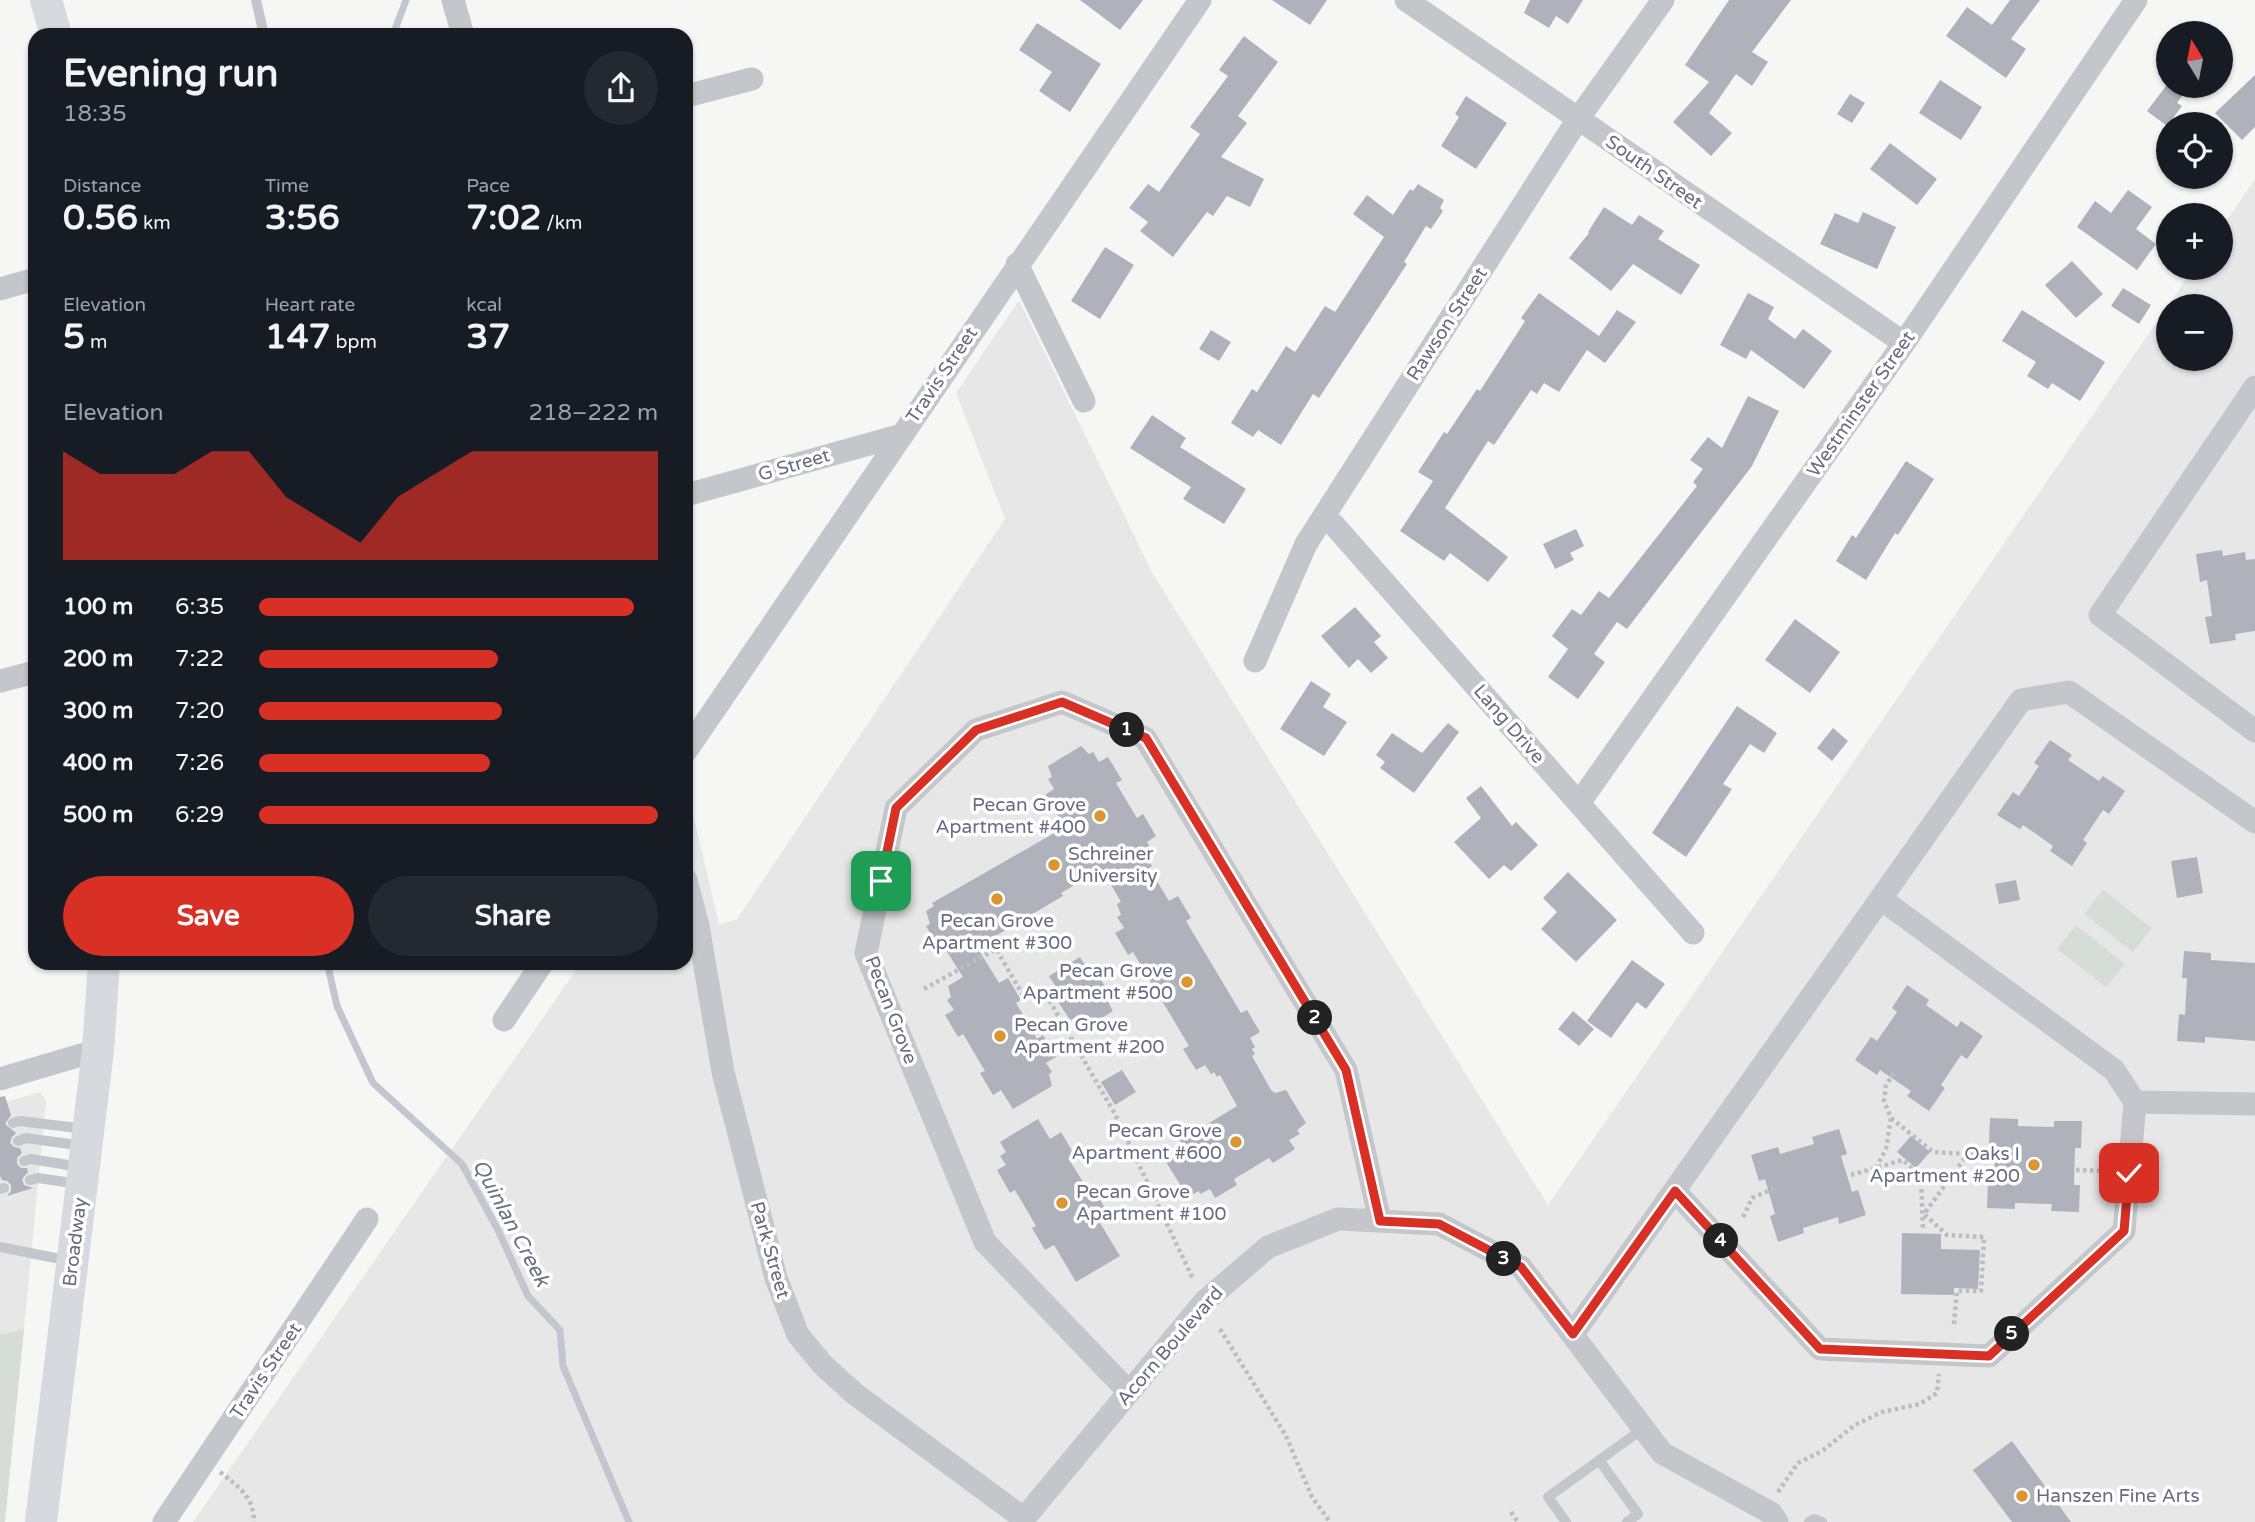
<!DOCTYPE html>
<html lang="en">
<head>
<meta charset="utf-8">
<style>
	body { margin:0; font-family:"Varela Round",sans-serif; background:#242831; color:#f1f3f6; height:100vh; display:flex; flex-direction:column; font-size:26px; white-space:nowrap }
	* { box-sizing:border-box; margin:0 }
	p { font-size:23px; color:#9ea1a6 }
	.icon { flex:none; width:38px; height:38px; fill:none; stroke:currentColor; stroke-width:2; stroke-linecap:round; stroke-linejoin:round }
	.map { position:relative; flex:1; overflow:hidden }
	.side { position:absolute; left:28px; top:28px; width:665px; height:942px; display:flex; flex-direction:column; background:#171b24; border-radius:21px; box-shadow:0 2px 5px #0004 }
	.side>* { flex:none }
	.needle { width:46px; rotate:350deg }
	.buttons { position:absolute; left:2156px; top:21px; display:grid; gap:14px }
	.buttons a { display:grid; place-items:center; width:77px; height:77px; border-radius:50%; background:#171b24; box-shadow:0 2px 5px #0004; font-size:35px }
	.pin { position:absolute; display:grid; place-items:center; width:60px; height:60px; color:#fff; margin:-30px; border-radius:14px; box-shadow:0 4px 10px #0006 }
	.km { position:absolute; width:35px; height:35px; margin:-18px; border-radius:50%; background:#222; color:#fff; font-size:19px; line-height:35px; text-align:center }
	.round { display:grid; place-items:center; flex:none; width:74px; height:74px; border-radius:37px; background:#242831 }
	.overview { display:flex; align-items:center; justify-content:space-between; height:119px; padding:0 35px }
	h1 { font-size:38px; font-weight:800; line-height:52px }
	.figures { display:grid; grid-template-columns:repeat(3,1fr); gap:10px; height:119px; padding:7px 35px }
	.figures div { display:grid; align-content:center }
	.figures b { font-size:35px; font-weight:800 }
	.figures small { font-size:19px; font-weight:400 }
	.figures p { font-size:19px }
	.chart { height:196px; padding:14px 35px }
	.chart p { display:flex; justify-content:space-between }
	.chart svg { width:100%; height:126px; margin-top:7px; fill:#d93025; opacity:.7 }
	.primary-button { display:flex; gap:14px; margin-top:auto; padding:14px 35px }
	.primary-button a { flex:1; height:80px; border-radius:42px; background:#d93025; color:#fff; font-size:28px; font-weight:800; line-height:80px; text-align:center }
	.primary-button a+a { background:#242831; color:#f1f3f6 }
	ul { padding:0 35px; list-style:none; font-size:23px }
	li { display:grid; grid-template-columns:112px 84px 1fr; align-items:center; height:52px }
	li i { height:18px; border-radius:9px; background:#d93025 }
	.map>svg:first-child { display:block }
	.built { fill:#e7e7e7; fill-rule:evenodd }
	.green { fill:#d6ddd6 }
	.lines { fill:none; stroke-linecap:round; stroke-linejoin:round }
	.stream { stroke:#c2c6cf; stroke-width:7 }
	.building { fill:#b0b2bb }
	.path { stroke:#bcbdc0; stroke-width:4.5; stroke-dasharray:3.5 3.5; stroke-linecap:butt }
	.lane { stroke:#c5c6cb; stroke-width:10 }
	.street { stroke:#c5c6cb; stroke-width:23 }
	.secondary { stroke:#d8d9df; stroke-width:32 }
	.route-casing { stroke:#fff; stroke-width:14 }
	.route { stroke:#d93025; stroke-width:9 }
	.poi-dot { fill:#db9630; stroke:#fff; stroke-width:2.5 }
	.labels { text-anchor:middle; dominant-baseline:central; stroke-width:7; stroke-linejoin:round; paint-order:stroke }
	.street-label { font-size:19px; fill:#676d83; stroke:#fff }
	.poi-label { font-size:19px; fill:#676d83; stroke:#fff; text-anchor:end }
	.water-label { font-size:21px; font-style:italic; fill:#687486; stroke:#fff }
</style>
</head>
<body>
<div class="map">
<svg width="2255" height="1522" viewBox="0 0 2255 1522">
	<rect width="100%" height="100%" fill="#f6f7f4"/>
	<!-- built -->
	<path class="built" d="M2255,179V1522H193L581,963L686,962V811L691,805L719,925L737,919L1005,519L956,393L1019,300L1154,576L1548,1205L2194,268H2221V229ZM2168,306H2221V359H2168Z
		M40,1092L46,1101L24,1329L0,1335V1104Z"/>
	<!-- green -->
	<path class="green" d="M2103,890L2152,928L2133,952L2084,914Z
		M2076,925L2125,964L2106,987L2057,949Z
		M24,1329L5,1522H0V1335Z"/>
	<g class="lines">
		<!-- stream -->
		<path class="stream" d="M393,35L406,0
			M327,962L337,1006L373,1083L462,1164L498,1230L528,1296L560,1330L563,1366L629,1522"/>
	</g>
	<!-- building -->
	<path class="building" d="M1080,0H1143L1120,30Z
		M1272,0H1327L1310,25Z
		M1530,0H1583L1568,24L1556,16L1549,28L1524,13Z
		M1729,0H1791L1752,52L1768,62L1752,86L1736,74L1709,113L1732,133L1711,156L1673,122L1709,82L1685,65Z
		M2010,0H2040L2011,39L2026,49L2006,78L1946,36L1967,7L1992,25Z
		M1037,23L1101,64L1070,112L1039,91L1052,72L1019,50Z
		M1244,36L1278,62L1238,116L1247,123L1221,157L1264,179L1250,207L1227,196L1213,216L1207,212L1173,257L1140,231L1148,222L1129,208L1148,184L1159,192L1200,134L1190,127L1228,76L1219,70Z
		M2255,75V127L2242,140L2215,113Z
		M1940,80L1982,107L1961,140L1919,113Z
		M2166,86H2189L2177,103L2182,106L2167,126L2147,111Z
		M1850,94L1865,103L1852,123L1837,114Z
		M1466,96L1507,123L1476,169L1441,146L1459,117L1455,114Z
		M1890,143L1937,179L1917,205L1870,169Z
		M1418,184L1444,200L1440,208L1443,211L1431,229L1426,226L1404,262L1407,264L1319,398L1313,394L1281,445L1258,430L1253,437L1231,423L1252,389L1257,392L1286,346L1295,352L1325,306L1335,312L1384,237L1353,214L1367,195L1393,215L1410,189L1413,191Z
		M2128,190L2152,207L2136,229L2156,244L2137,270L2077,227L2095,201L2111,213Z
		M1604,207L1632,225L1639,215L1664,231L1658,239L1700,265L1681,295L1633,264L1611,291L1569,258L1589,233L1588,232Z
		M1863,212L1896,227L1877,269L1820,244L1835,213L1858,223Z
		M1105,247L1134,265L1100,319L1071,301Z
		M2072,261L2103,294L2076,318L2045,285Z
		M2123,288L2151,305L2139,324L2111,306Z
		M1539,293L1599,336L1617,310L1636,322L1605,363L1587,350L1559,392L1544,383L1537,394L1531,390L1494,445L1488,441L1445,508L1508,557L1488,582L1450,553L1444,561L1400,531L1433,481L1418,472L1444,432L1447,434L1477,389L1480,391L1525,321L1521,318Z
		M1748,293L1774,307L1768,319L1795,339L1803,329L1832,351L1804,389L1751,350L1746,359L1720,345Z
		M2022,310L2105,362L2080,401L2052,383L2048,389L2027,376L2036,362L2002,341Z
		M1211,330L1231,342L1219,361L1199,349Z
		M1748,396L1779,411L1752,466L1627,629L1617,622L1594,654L1605,662L1578,699L1548,677L1568,649L1552,636L1572,609L1581,615L1599,591L1609,598L1697,486L1693,482L1703,469L1690,460L1708,437L1722,448Z
		M1152,415L1186,438L1180,447L1246,489L1224,524L1183,499L1191,487L1130,448Z
		M1906,461L1934,479L1898,535L1895,533L1866,580L1836,561L1852,535L1856,538Z
		M1576,529L1584,546L1570,553L1574,560L1555,569L1543,544Z
		M2222,550L2223,556L2245,552L2246,560L2255,559V631L2235,634L2236,640L2210,644L2205,617L2212,616L2207,580L2200,582L2196,554Z
		M1355,607L1381,636L1374,642L1388,658L1371,673L1358,659L1349,668L1321,636Z
		M1795,619L1840,652L1810,693L1765,660Z
		M1311,681L1331,694L1323,707L1347,722L1324,756L1280,729Z
		M1737,706L1777,733L1764,753L1750,744L1723,784L1732,789L1686,857L1652,833Z
		M1448,723L1459,732L1414,793L1380,768L1385,762L1376,755L1392,733L1422,753Z
		M1833,728L1848,741L1832,761L1817,748Z
		M2050,740L2072,755L2068,760L2099,781L2103,776L2125,791L2109,814L2103,810L2083,840L2087,843L2072,866L2050,851L2053,846L2023,825L2020,829L1997,815L2013,792L2019,796L2039,766L2034,763Z
		M1081,746L1089,754L1093,752L1099,762L1108,757L1122,780L1116,783L1137,818L1143,814L1156,836L1147,842L1152,851L1149,853L1152,858L1149,861L1152,866L1149,868L1169,901L1178,896L1191,918L1186,921L1241,1013L1247,1010L1260,1032L1250,1038L1255,1047L1252,1049L1255,1054L1252,1056L1271,1090L1275,1093L1286,1090L1306,1123L1297,1130L1300,1134L1289,1140L1295,1149L1273,1163L1269,1158L1234,1179L1237,1185L1215,1198L1210,1189L1200,1194L1199,1191L1193,1194L1191,1191L1186,1194L1166,1162L1175,1153L1173,1150L1182,1144L1177,1135L1198,1123L1201,1128L1237,1106L1220,1075L1217,1077L1214,1072L1211,1074L1205,1065L1196,1070L1183,1049L1189,1046L1133,952L1128,955L1115,933L1124,928L1117,917L1121,915L1117,904L1121,902L1102,869L1061,893L1063,896L977,947L999,983L1008,978L1021,1000L1016,1003L1037,1039L1043,1035L1056,1057L1046,1063L1052,1072L1049,1074L1052,1086L1013,1109L1001,1090L993,1095L980,1073L985,1071L963,1034L958,1037L945,1015L954,1010L947,1000L951,997L948,986L963,977L944,947L939,949L926,926L930,924L926,911L934,906L932,903L1065,827L1045,795L1054,789L1048,779L1052,777L1048,766Z
		M1481,786L1512,826L1516,822L1538,845L1511,871L1504,865L1489,879L1454,842L1481,818L1466,798Z
		M2197,857L2203,893L2177,898L2171,861Z
		M1568,872L1617,920L1576,962L1541,929L1557,912L1543,898Z
		M2016,880L2020,900L1999,904L1995,884Z
		M2184,951L2211,953V960L2255,963V1041L2205,1037V1043L2177,1041L2179,1014L2185,1015L2187,978H2182Z
		M1080,957L1093,978L1098,975L1111,996L1106,998L1113,1011L1082,1030L1075,1018L1070,1020L1057,1000L1062,996L1049,976Z
		M1632,960L1665,984L1646,1009L1637,1002L1611,1038L1587,1021Z
		M1907,985L1929,1000L1926,1005L1957,1027L1961,1021L1983,1036L1967,1059L1961,1055L1941,1085L1945,1088L1929,1111L1907,1096L1911,1091L1880,1070L1877,1075L1855,1060L1871,1037L1877,1041L1897,1012L1892,1008Z
		M1573,1011L1594,1029L1579,1046L1558,1029Z
		M1122,1070L1136,1092L1115,1105L1101,1082Z
		M5,1096L11,1115L5,1124L16,1133L12,1137L10,1143L14,1147L20,1148L22,1153L17,1158V1164L21,1168H27L28,1172L22,1179L24,1185L33,1188L7,1196L11,1191V1185L7,1181L2,1180L0,1176V1097Z
		M1990,1118L2018,1119V1126L2054,1127V1121H2082L2081,1148H2075L2074,1185H2080L2079,1212L2051,1211L2052,1204L2015,1203V1209L1987,1208L1988,1181H1994L1995,1145L1989,1144Z
		M1038,1119L1050,1139L1061,1132L1074,1154L1068,1158L1090,1193L1095,1190L1107,1212L1097,1218L1120,1256L1076,1282L1054,1245L1045,1250L1032,1228L1036,1226L1015,1190L1010,1193L997,1170L1006,1165L1000,1156L1006,1152L1000,1142Z
		M1839,1129L1847,1154L1841,1156L1852,1192L1858,1190L1866,1215L1839,1224L1838,1217L1803,1228L1804,1233L1778,1242L1770,1216L1775,1214L1765,1179L1759,1181L1751,1155L1778,1147L1780,1154L1814,1144L1812,1137Z
		M1911,1136L1930,1152L1916,1168L1897,1152Z
		M1902,1233L1941,1234V1249L1980,1250L1978,1289L1954,1288V1295L1901,1294Z
		M2012,1441L2071,1522H2012L1973,1470Z"/>
	<g class="lines">
		<!-- path -->
		<path class="path" d="M924,989L996,949L1024,997L1041,986L1115,1114L1193,1279
			M1894,1073L1886,1085L1884,1101L1891,1118L1933,1152L2000,1156
			M1876,1168L1886,1149L1891,1118
			M2076,1170L2107,1171
			M1851,1175L1903,1160L1921,1177L1923,1231
			M1743,1217L1752,1198L1773,1189
			M1954,1324L1957,1291H1981L1984,1237L1947,1235L1924,1214L1967,1155
			M1220,1329L1286,1436L1312,1497L1330,1522
			M220,1472C239,1487 254,1497 254,1522
			M1778,1492L1798,1463L1822,1451L1855,1425L1882,1412L1920,1404L1937,1393L1939,1374
			M1511,1512L1518,1522"/>
		<!-- lane -->
		<path class="lane" d="M256,0L264,35
			M13,1123L20,1121L86,1129
			M18,1141L26,1138L84,1146
			M24,1161L31,1159L80,1167
			M30,1180L38,1178L79,1184
			M0,1189L4,1188
			M0,1247L70,1261
			M1599,1460L1638,1514L1627,1522
			M1566,1522L1548,1497L1644,1428
			M1809,1522L1814,1519L1822,1522"/>
		<!-- street -->
		<path class="street" d="M453,0L463,35
			M1406,0L1904,343
			M686,96L752,79
			M1017,264L1084,401
			M0,289L35,279
			M2255,387L2100,615L2255,731
			M686,495L902,435
			M1323,519L1334,525L1693,933
			M1255,661L1306,544L1578,119L1663,0
			M0,681L35,672
			M686,751L1200,0
			M1579,803L1904,343L2136,0
			M686,880L698,926L723,1072L776,1278L798,1335L823,1365L855,1394L1023,1518
			M1881,899L2114,1070L2135,1102
			M504,1020L543,962
			M0,1079L98,1050
			M1675,1191L1820,1349L1989,1356L2124,1231L2135,1102L2255,1104
			M1573,1334L2021,700L2069,692L2255,822
			M1129,1392L985,1242L866,953L896,808L976,730L1062,702L1145,738L1346,1070L1380,1221
			M164,1522L367,1219
			M1021,1522L1205,1301L1268,1247L1338,1219L1439,1224L1521,1267L1662,1453L1771,1513L1777,1522"/>
		<!-- secondary -->
		<path class="secondary" d="M46,0L56,35
			M41,1522L98,1050L104,962"/>
	</g>
	<g class="lines">
		<defs>
			<path id="route" d="M881,881L896,808L976,730L1062,702L1146,738L1346,1070L1380,1221L1439,1224L1521,1267L1573,1334L1675,1191L1820,1349L1989,1356L2124,1231L2129,1173"/>
		</defs>
		<!-- route casing -->
		<use href="#route" class="route-casing"/>
		<!-- route -->
		<use href="#route" class="route"/>
	</g>
	<!-- markers -->
	<g class="poi-dot">
		<circle cx="1100" cy="816" r="7"/>
		<circle cx="1054" cy="865" r="7"/>
		<circle cx="997" cy="899" r="7"/>
		<circle cx="1187" cy="982" r="7"/>
		<circle cx="1000" cy="1036" r="7"/>
		<circle cx="1236" cy="1142" r="7"/>
		<circle cx="2034" cy="1165" r="7"/>
		<circle cx="1062" cy="1203" r="7"/>
		<circle cx="2022" cy="1496" r="7"/>
	</g>
	<g class="labels">
		<!-- street labels -->
		<g class="street-label">
			<text transform="translate(1654 172) rotate(35)">South Street</text>
			<text transform="translate(1447 324) rotate(-57)">Rawson Street</text>
			<text transform="translate(942 375) rotate(-56)">Travis Street</text>
			<text transform="translate(1861 404) rotate(-55)">Westminster Street</text>
			<text transform="translate(794 465) rotate(-16)">G Street</text>
			<text transform="translate(1509 724) rotate(49)">Lang Drive</text>
			<text transform="translate(891 1010) rotate(69)">Pecan Grove</text>
			<text transform="translate(75 1242) rotate(-83)">Broadway</text>
			<text transform="translate(770 1250) rotate(74)">Park Street</text>
			<text transform="translate(1170 1346) rotate(-49)">Acorn Boulevard</text>
			<text transform="translate(266 1371) rotate(-56)">Travis Street</text>
		</g>
		<!-- poi labels -->
		<g class="poi-label">
			<text x="1086" y="805">Pecan Grove<tspan x="1086" dy="22">Apartment #400</tspan></text>
			<text x="1068" y="854" text-anchor="start">Schreiner<tspan x="1068" dy="22">University</tspan></text>
			<text x="997" y="921" text-anchor="middle">Pecan Grove<tspan x="997" dy="22">Apartment #300</tspan></text>
			<text x="1173" y="971">Pecan Grove<tspan x="1173" dy="22">Apartment #500</tspan></text>
			<text x="1014" y="1025" text-anchor="start">Pecan Grove<tspan x="1014" dy="22">Apartment #200</tspan></text>
			<text x="1222" y="1131">Pecan Grove<tspan x="1222" dy="22">Apartment #600</tspan></text>
			<text x="2020" y="1154">Oaks I<tspan x="2020" dy="22">Apartment #200</tspan></text>
			<text x="1076" y="1192" text-anchor="start">Pecan Grove<tspan x="1076" dy="22">Apartment #100</tspan></text>
			<text x="2036" y="1496" text-anchor="start">Hanszen Fine Arts</text>
		</g>
		<!-- water labels -->
		<g class="water-label">
			<text transform="translate(511 1223) rotate(62)">Quinlan Creek</text>
		</g>
	</g>
</svg>
<div class="buttons">
<a><svg class="needle" viewBox="-14 -14 28 28"><path d="M0-13l5 13h-10z" fill="#e53935"/><path d="M0 13l5-13h-10z" fill="#9ea1a6"/></svg></a>
<a><svg class="icon" aria-label="locate" viewBox="0 0 24 24"><circle cx="12" cy="12" r="6"/><path d="M12 2v4M12 18v4M2 12h4M18 12h4"/></svg></a>
<a>+</a>
<a>−</a>
</div>
<div class="pin" style="left:881px;top:881px;background:#1e9e55"><svg class="icon" aria-label="arrive" viewBox="0 0 24 24"><path d="M6 21V4h12l-3 4 3 4H6"/></svg></div>
<div class="pin" style="left:2129px;top:1173px;background:#d93025"><svg class="icon" aria-label="check" viewBox="0 0 24 24"><path d="M5 12l5 5 9-10"/></svg></div>
<b class="km" style="left:1127px;top:730px">1</b>
<b class="km" style="left:1315px;top:1018px">2</b>
<b class="km" style="left:1504px;top:1259px">3</b>
<b class="km" style="left:1721px;top:1241px">4</b>
<b class="km" style="left:2012px;top:1334px">5</b>
<section class="side">
<div class="overview"><div><h1>Evening run</h1><p>18:35</p></div><a class="round"><svg class="icon" aria-label="share" viewBox="0 0 24 24"><path d="M12 15V3M7 8l5-5 5 5M5 13v7h14v-7"/></svg></a></div>
<div class="figures">
<div><p>Distance</p><b>0.56<small> km</small></b></div>
<div><p>Time</p><b>3:56</b></div>
<div><p>Pace</p><b>7:02<small> /km</small></b></div>
</div>
<div class="figures">
<div><p>Elevation</p><b>5<small> m</small></b></div>
<div><p>Heart rate</p><b>147<small> bpm</small></b></div>
<div><p>kcal</p><b>37</b></div>
</div>
<div class="chart"><p><span>Elevation</span>218–222 m</p>
<svg viewBox="0 0 160 44" preserveAspectRatio="none"><path d="M0 44V6L10 14L20 14L30 14L40 6L50 6L60 22L70 30L80 38L90 22L100 14L110 6L120 6L130 6L140 6L150 6L160 6V44z"/></svg>
</div>
<ul>
<li><b>100 m</b>6:35<i style="width:94%"></i></li>
<li><b>200 m</b>7:22<i style="width:60%"></i></li>
<li><b>300 m</b>7:20<i style="width:61%"></i></li>
<li><b>400 m</b>7:26<i style="width:58%"></i></li>
<li><b>500 m</b>6:29<i style="width:100%"></i></li>
</ul>
<div class="primary-button"><a>Save</a><a>Share</a></div>
</section>
</div>
</body>
</html>
